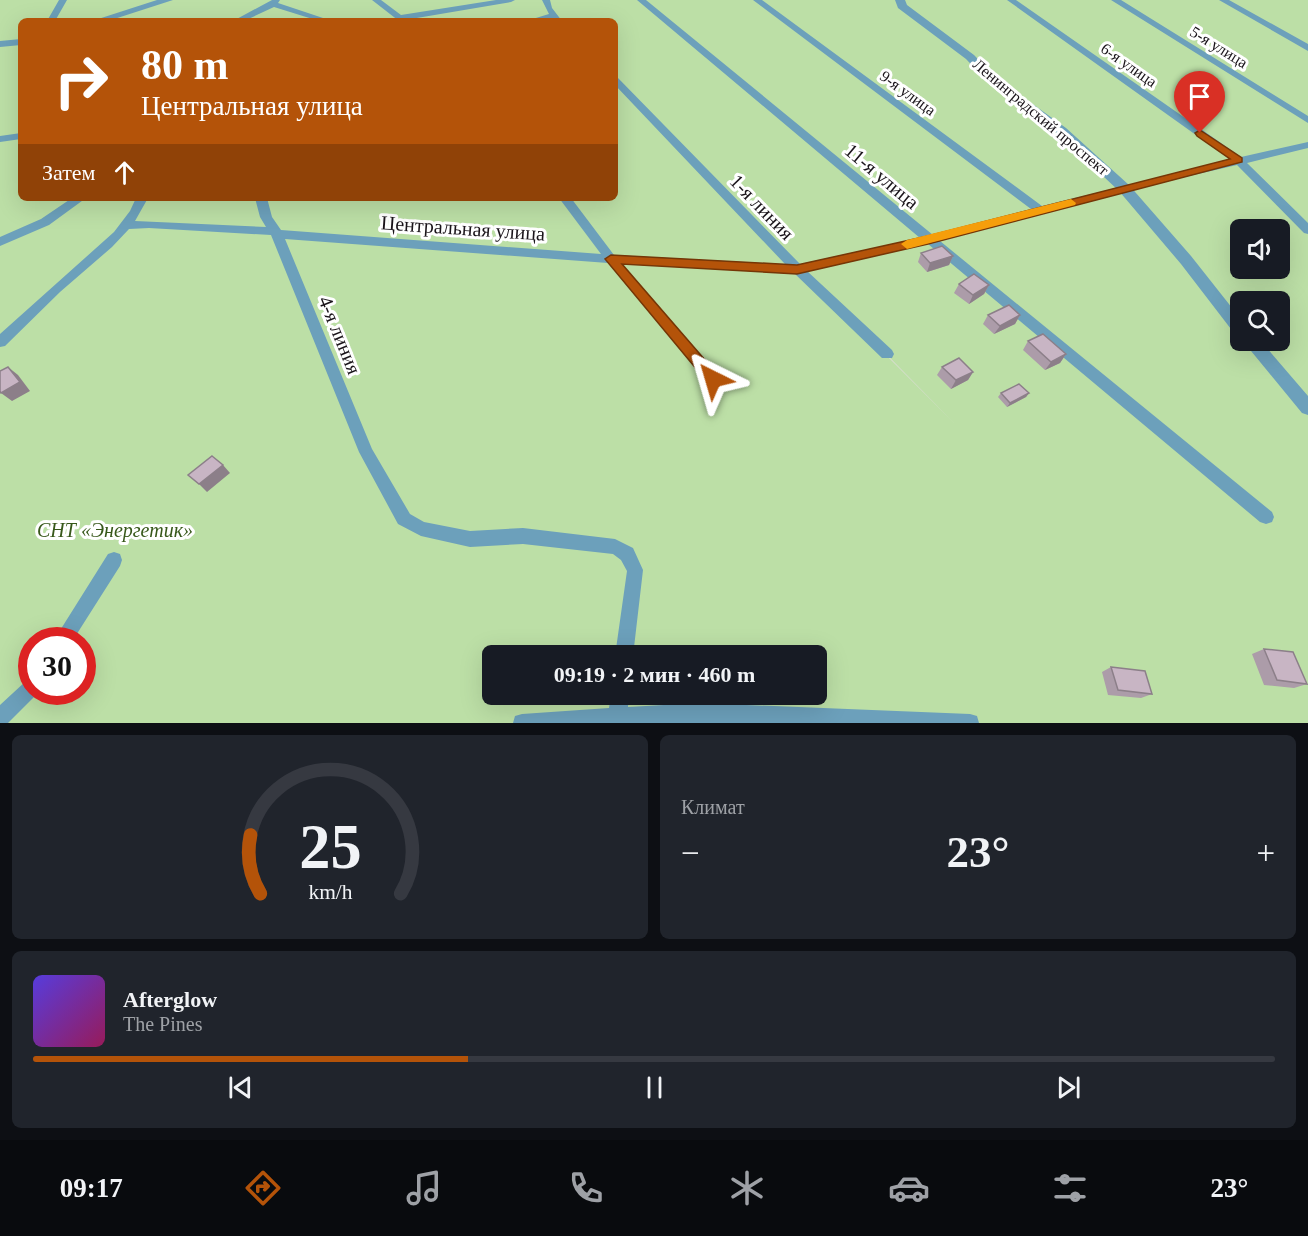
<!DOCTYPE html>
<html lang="ru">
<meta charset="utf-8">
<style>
:root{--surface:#171b24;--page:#20242c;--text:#f1f3f6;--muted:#9ea1a6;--line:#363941;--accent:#b45309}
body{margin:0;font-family:Georgia,serif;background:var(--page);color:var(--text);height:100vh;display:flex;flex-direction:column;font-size:22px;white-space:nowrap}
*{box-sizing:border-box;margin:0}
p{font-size:20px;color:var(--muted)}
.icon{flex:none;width:33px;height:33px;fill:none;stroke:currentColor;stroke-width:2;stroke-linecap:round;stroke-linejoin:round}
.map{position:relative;height:723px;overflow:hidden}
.panel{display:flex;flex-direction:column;gap:12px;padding:12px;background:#0d0f14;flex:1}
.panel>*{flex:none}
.guide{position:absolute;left:18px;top:18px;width:600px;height:183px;border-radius:9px;box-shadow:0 6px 24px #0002;background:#b45309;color:#fff;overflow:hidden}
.buttons{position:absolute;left:1230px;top:219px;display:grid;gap:12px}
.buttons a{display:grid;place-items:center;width:60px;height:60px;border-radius:9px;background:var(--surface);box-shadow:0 6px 24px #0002;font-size:30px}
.speed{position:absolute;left:18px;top:627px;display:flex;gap:12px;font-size:30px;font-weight:700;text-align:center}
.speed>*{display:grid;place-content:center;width:78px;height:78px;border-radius:50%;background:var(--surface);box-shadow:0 6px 24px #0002;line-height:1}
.speed .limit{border:9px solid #d22;background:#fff;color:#111}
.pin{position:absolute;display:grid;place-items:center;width:51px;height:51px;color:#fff;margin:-62px -26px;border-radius:50% 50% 50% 0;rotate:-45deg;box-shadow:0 0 6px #0007}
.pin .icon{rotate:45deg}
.me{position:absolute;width:66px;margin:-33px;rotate:320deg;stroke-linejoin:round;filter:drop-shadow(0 0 4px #0008)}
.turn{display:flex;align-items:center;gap:21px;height:126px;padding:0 24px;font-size:27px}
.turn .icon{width:78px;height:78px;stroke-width:2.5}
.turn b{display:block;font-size:42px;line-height:51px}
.then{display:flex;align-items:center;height:57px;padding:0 24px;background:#0003;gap:12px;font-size:22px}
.big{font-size:45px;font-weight:600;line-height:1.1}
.panel .widget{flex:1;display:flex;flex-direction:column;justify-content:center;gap:9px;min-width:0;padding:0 21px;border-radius:9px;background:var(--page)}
.panel .dial{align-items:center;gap:0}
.dial svg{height:156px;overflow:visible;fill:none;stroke:var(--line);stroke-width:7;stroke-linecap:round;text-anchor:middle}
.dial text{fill:var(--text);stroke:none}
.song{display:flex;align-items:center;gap:18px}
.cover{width:72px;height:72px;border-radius:9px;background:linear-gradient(135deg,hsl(250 70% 55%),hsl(330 70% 35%))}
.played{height:6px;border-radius:3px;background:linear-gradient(90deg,var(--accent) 35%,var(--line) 35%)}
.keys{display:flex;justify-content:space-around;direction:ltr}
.heat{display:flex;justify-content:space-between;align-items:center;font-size:33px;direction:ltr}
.panel .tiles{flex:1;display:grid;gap:12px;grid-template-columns:1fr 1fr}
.widget:last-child{grid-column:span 2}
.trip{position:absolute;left:482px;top:645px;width:345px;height:60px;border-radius:9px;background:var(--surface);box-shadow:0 6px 24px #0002;font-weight:600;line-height:60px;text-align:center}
.dock{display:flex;height:96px;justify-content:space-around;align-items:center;background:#090b0e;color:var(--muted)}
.dock .icon{width:42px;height:42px}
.dock .active{color:var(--accent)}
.dock b{font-size:27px;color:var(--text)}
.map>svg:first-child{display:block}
.green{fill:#bcdfa6;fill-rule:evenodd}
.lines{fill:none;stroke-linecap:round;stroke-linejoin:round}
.minor{fill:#6ca0bb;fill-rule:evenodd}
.tertiary{fill:#6ca0bb;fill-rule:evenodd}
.wall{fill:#ac9ca9}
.shaded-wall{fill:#8c7f89}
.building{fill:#c8b5c4;stroke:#8c7f89;stroke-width:1.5}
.route{fill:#b45309;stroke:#753606;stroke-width:1.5}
.slow{fill:#f59e0b}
.labels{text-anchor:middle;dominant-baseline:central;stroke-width:6;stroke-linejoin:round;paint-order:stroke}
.far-street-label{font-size:16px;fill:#1a141a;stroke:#fff}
.street-label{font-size:20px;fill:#1a141a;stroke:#fff}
.park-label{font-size:20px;font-style:italic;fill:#37581a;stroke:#fff}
</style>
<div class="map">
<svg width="1308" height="723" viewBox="0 0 1308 723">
<rect width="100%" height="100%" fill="#edddef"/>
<path class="green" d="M0,0H546L550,18L553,21H21V198H615V83L955,424L615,79V21H558L547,0H1308V723H0ZM1240,230H1280V268H1240ZM1240,302H1280V340H1240ZM32,640H82V692H32ZM492,656H816V694H492Z"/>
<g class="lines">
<path class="minor" d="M59,0H67L55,21H47Z
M272,0H280L278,3L332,21H319L274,7L244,21H233Z
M372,0H381L401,15L496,0H515L511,2L399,21Z
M542,0H550L552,8L562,21H554L552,19L526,21L549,14Z
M637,0H646L933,235L1031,209L753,0H762L1042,206L1231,160L1007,0H1016L1241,157L1308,142V148L1247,163L1308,223V234L1304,233L1237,165L1124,191L940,241L1272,512L1274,517L1272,522L1266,524L1260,522L928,244L807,271L892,350L894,354L892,358H882L794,273L622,264L718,375L720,379L718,383H708L608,263L285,239L372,449L410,514L424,522L470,531L523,528L615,539L633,548L643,570L633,656H615L627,571L621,560L613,554L523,544L470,547L421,536L398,524L359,452L271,235L149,228L129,229L112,247L60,292L5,346L0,347V334L114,232L130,211L136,198H148L135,221L266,227L260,217L255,198H267L272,217L281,230L601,254L559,198H571L614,255L785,264L615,85V77L618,78L800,264L920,238Z
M1111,0H1121L1308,116V123Z
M1219,0H1229L1308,44V51Z
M21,133V139L0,142V136Z
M72,198H86L49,225L0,246V237L41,219Z
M114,552L120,554L122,560L120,566L73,640H54L108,554Z
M32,678V692H39L8,723H0V705L26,681Z
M611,694H629L628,707L699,703L970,714L977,716L979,723H513L515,716L522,714L609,708Z"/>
<path class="tertiary" d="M157,0H173L108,21H92Z
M895,0H905L907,5L974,55L995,77L1066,128L1129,185L1191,256L1240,318V335L1234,333L1181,264L1119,191L1058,134L987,81L966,59L898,8Z
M21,39V45L0,47V41Z
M1242,340H1260L1308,396V415L1302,413Z"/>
</g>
<path class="wall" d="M921,253L953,256L949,265L927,272L918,262Z
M959,284L989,285L984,294L969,304L954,293Z
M988,315H1020L1015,324L994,334L983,324Z
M1028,341L1066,354L1060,363L1045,370L1023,350Z
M942,367L973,372L968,380L951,389L937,375Z
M1001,393H1029L1026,397L1007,407L998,397Z
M1264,649L1307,684L1294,688L1264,685L1252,654Z
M1111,667L1152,694L1141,698L1108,695L1102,672Z"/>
<path class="shaded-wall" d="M953,256L949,265L927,272L930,263Z
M989,285L984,294L969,304L973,295Z
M1020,315L1015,324L994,334L1000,326Z
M1066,354L1060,363L1045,370L1051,362Z
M8,367L18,375L30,391L12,401L1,393Z
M973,372L968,380L951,389L956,380Z
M1029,393L1026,397L1007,407L1010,403Z
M223,465L230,473L207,492L199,484Z"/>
<path class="building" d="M942,246L953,256L930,263L921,253Z
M974,274L989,285L973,295L959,284Z
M1009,305L1020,315L1000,326L988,315Z
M1043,334L1066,354L1051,362L1028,341Z
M959,358L973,372L956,380L942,367Z
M8,367L20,382L1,393L0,391V371Z
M1019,384L1029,393L1010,403L1001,393Z
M212,456L223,465L199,484L188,475Z
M1264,649L1293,652L1307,684L1277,680Z
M1111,667L1145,671L1152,694L1118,690Z"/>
<path class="route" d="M1200,130L1242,158V162L928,244L797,274L622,264L718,375L720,379L718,383H708L605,259L611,255L797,265L928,236L1230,159L1197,136L1195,133Z"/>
<path class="slow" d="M1071,199L1076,203L1075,205L907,249L901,244L907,240Z"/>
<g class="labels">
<g class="far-street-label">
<text transform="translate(1219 47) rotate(32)">5-я улица</text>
<text transform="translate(1129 65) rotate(35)">6-я улица</text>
<text transform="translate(908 93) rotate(36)">9-я улица</text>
<text transform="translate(1041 117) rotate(40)">Ленинградский проспект</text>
</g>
<g class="street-label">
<text transform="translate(882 176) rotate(40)">11-я улица</text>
<text transform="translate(762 207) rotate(46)">1-я линия</text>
<text transform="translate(463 228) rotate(4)">Центральная улица</text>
<text transform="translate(340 335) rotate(68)">4-я линия</text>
</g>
<g class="park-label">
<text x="115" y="530">СНТ «Энергетик»</text>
</g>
</g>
</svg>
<div class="buttons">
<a><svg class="icon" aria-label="sound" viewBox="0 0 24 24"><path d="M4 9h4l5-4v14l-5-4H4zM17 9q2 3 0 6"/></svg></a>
<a><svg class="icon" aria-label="search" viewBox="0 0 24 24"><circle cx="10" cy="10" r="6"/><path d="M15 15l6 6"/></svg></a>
</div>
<div class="speed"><div class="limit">30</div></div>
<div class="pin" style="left:1200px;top:133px;background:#d93025"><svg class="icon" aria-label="arrive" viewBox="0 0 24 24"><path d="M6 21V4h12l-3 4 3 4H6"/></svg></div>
<svg class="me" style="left:713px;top:379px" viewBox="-20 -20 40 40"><path d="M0-17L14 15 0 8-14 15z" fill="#b45309" stroke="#fff" stroke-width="4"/></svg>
<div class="trip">09:19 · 2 мин · 460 m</div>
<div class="guide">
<div class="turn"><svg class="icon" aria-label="right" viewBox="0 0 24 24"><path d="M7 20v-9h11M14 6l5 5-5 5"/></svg><div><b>80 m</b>Центральная улица</div></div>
<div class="then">Затем<svg class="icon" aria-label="ahead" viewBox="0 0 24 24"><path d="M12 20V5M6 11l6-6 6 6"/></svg></div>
</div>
</div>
<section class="panel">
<div class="tiles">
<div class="widget dial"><svg viewBox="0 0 100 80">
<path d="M14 69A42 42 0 1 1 86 69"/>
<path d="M14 69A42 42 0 0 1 9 39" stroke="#b45309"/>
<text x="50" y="56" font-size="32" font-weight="700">25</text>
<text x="50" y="72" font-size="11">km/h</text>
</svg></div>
<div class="widget"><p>Климат</p>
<div class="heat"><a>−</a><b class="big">23°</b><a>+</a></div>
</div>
<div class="widget">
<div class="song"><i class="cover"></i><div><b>Afterglow</b><p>The Pines</p></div></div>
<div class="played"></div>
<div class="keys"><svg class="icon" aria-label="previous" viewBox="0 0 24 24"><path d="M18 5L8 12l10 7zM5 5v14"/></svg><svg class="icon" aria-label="pause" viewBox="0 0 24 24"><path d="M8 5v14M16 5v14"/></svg><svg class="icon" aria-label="next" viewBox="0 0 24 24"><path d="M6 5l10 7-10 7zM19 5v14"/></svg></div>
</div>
</div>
</section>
<nav class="dock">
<b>09:17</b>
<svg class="icon active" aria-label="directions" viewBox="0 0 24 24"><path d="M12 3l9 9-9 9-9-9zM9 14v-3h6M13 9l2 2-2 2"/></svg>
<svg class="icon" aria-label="music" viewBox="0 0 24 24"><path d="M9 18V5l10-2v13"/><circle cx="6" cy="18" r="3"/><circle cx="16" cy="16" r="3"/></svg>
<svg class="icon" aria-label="phone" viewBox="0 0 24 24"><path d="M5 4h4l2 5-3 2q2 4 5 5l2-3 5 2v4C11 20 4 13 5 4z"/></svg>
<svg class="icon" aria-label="climate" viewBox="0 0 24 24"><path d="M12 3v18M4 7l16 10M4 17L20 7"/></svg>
<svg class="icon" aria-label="car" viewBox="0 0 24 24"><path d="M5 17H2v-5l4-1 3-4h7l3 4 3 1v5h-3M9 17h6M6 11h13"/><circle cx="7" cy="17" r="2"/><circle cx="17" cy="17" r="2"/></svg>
<svg class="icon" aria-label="filters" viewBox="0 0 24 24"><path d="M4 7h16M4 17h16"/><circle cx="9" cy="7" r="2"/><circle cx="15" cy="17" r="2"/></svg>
<b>23°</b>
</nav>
